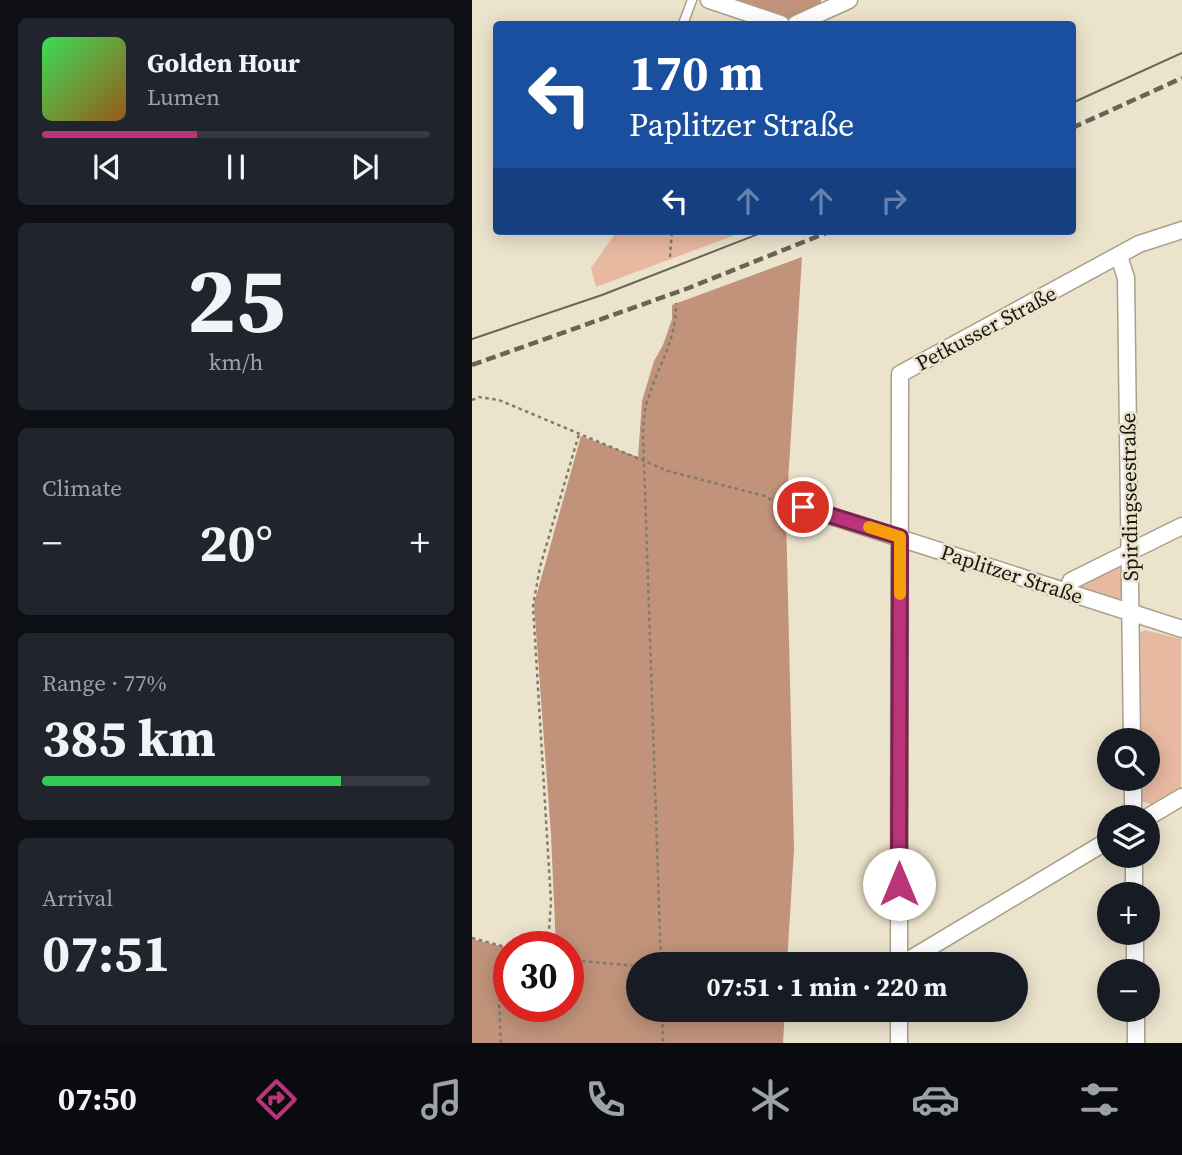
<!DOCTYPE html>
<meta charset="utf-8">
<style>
:root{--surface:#171b24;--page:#20242c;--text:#f1f3f6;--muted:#9ea1a6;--line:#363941;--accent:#b93478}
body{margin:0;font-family:"Source Serif 4",serif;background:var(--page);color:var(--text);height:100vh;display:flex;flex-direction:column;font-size:26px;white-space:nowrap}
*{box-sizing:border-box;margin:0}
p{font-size:23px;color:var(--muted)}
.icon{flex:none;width:38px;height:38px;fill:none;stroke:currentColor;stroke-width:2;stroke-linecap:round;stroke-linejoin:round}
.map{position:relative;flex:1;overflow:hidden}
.drawer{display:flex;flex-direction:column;gap:18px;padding:18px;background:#0d0f14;width:472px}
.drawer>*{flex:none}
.guide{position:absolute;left:21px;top:21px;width:583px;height:214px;border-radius:7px;box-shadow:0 4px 18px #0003;background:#1a4fa0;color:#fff;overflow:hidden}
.controls{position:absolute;left:625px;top:728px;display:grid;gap:14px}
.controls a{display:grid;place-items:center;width:63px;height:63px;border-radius:50%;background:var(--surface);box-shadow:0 4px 18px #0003;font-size:35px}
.speed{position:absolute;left:21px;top:931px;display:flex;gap:14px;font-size:35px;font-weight:700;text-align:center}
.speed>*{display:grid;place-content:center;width:91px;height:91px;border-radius:50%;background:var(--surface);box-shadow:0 4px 18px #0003;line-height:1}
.speed .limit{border:10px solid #d22;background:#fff;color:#111}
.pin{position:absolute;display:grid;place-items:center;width:60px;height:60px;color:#fff;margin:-30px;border:4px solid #fff;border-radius:50%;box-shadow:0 2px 7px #0007}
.me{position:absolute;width:77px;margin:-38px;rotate:0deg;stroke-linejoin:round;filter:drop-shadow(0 0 5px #0008)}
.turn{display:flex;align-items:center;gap:24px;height:147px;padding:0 21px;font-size:32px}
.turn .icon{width:91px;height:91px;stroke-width:2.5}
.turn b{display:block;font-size:49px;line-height:60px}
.lanes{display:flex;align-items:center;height:66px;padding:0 21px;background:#0003;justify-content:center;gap:35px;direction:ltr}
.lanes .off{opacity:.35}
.big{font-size:52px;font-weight:700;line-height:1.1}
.drawer .card{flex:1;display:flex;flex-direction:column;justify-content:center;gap:10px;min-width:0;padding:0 24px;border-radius:10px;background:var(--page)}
.drawer .dial{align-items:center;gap:0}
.dial b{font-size:91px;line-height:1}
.song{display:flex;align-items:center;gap:21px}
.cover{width:84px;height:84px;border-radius:10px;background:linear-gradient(135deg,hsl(130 70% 55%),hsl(30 70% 35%))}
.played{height:7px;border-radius:4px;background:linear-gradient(90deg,var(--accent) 40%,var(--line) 40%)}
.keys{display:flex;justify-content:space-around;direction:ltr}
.heat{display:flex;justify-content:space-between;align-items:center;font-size:38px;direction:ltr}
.charge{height:10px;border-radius:5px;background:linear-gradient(90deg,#34c759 77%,var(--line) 0)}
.trip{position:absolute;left:154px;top:952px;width:402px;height:70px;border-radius:35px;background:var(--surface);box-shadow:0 4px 18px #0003;font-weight:700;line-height:70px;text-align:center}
.tabs{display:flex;height:112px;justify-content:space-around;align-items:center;background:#090b0e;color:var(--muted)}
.tabs .icon{width:49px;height:49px}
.tabs .on{color:var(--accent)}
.tabs b{font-size:32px;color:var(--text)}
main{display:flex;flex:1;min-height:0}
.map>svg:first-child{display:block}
.green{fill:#e7b9a1}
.forest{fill:#c1937a}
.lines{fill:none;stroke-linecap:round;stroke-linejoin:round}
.service-casing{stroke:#a9a08c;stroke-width:11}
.minor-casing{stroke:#a9a08c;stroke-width:19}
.path{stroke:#817b6c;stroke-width:2.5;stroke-dasharray:3.5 3.5;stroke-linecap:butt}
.service{stroke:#fff;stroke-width:8}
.minor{stroke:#fff;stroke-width:16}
.tram{stroke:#6a6457;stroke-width:2}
.rail{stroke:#6a6457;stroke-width:4.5;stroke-dasharray:10 5;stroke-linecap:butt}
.route-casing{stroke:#78224e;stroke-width:18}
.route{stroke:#b93478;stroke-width:12}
.slow{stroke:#f59e0b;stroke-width:12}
.labels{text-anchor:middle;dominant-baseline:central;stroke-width:5;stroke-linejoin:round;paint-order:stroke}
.street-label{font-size:21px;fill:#19160e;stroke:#ece3cd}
</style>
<main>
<section class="drawer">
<div class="card">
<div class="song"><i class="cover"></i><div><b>Golden Hour</b><p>Lumen</p></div></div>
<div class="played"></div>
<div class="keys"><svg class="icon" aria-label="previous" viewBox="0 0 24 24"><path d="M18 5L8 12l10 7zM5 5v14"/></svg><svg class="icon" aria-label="pause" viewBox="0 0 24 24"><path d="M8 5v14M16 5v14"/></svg><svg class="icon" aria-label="next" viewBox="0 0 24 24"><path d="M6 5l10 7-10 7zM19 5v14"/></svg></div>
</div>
<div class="card dial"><b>25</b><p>km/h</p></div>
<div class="card"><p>Climate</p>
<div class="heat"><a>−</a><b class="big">20°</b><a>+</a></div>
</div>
<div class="card"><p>Range · 77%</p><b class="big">385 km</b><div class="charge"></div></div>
<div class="card"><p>Arrival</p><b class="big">07:51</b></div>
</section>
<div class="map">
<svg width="710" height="1043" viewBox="0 0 710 1043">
<rect width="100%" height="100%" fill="#ece3cd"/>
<path class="green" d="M145,231H274L124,287L119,268Z
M647,565L650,568L651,593L647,600L609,588L607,583Z
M673,630L709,639V788L679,804L669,801L667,779H676V740H667L665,641L668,633Z"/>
<path class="forest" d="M256,0H349V24H303Z
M330,257L314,515L322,849L315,964H166V1010H313L311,1043H0V939L37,948V1006H96V947H84L79,835L62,604L109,436L166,457L170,401L182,361L191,345L200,319V305Z"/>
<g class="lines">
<defs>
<path id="service" d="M211,24L220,0"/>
<path id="minor" d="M237,0L309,24
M324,24L377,0
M647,256L654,278L660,740
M331,507L710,629
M595,592L599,581L710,526
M661,779V817
M676,817L710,797
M662,856V894
M663,933V971
M427,964L428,374L667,244L710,230
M430,964L637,840
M664,1010V1043
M427,1043V1010"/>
</defs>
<use href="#service" class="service-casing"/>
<use href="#minor" class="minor-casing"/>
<path class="path" d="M198,257L200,231
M0,400L7,397L27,400L196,471L293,496L317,512
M0,938L37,948
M67,947L77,930L79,902L61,606L68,567L107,434
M96,960L166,966
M189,964L171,432C172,421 172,409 176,399C187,363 204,342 204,303
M190,1010L191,1043
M29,1043L27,1002L37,953"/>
<use href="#service" class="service"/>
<use href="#minor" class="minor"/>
<path class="tram" d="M600,103L710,53
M0,339L130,295L294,231"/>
<path class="rail" d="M600,128L710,78
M0,365L214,289L359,231"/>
</g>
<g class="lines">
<defs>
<path id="route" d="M331,507L428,537L427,884"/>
</defs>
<use href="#route" class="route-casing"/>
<use href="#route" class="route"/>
<path class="slow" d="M397,527L428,537V594"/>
</g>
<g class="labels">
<g class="street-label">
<text transform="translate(514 328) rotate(-28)">Petkusser Straße</text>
<text transform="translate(657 497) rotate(-91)">Spirdingseestraße</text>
<text transform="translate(540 574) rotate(18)">Paplitzer Straße</text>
</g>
</g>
</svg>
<div class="controls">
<a><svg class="icon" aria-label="search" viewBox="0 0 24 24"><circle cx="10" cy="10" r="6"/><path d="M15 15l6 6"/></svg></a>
<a><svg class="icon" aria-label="layers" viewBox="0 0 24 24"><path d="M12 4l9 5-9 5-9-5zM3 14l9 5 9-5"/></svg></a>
<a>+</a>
<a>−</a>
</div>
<div class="speed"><div class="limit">30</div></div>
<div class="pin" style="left:331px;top:507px;background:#d93025"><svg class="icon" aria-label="arrive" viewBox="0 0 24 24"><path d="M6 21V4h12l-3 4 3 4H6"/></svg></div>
<svg class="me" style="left:427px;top:884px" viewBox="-20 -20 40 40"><circle r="19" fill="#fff"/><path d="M0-13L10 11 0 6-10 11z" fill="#b93478"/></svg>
<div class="trip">07:51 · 1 min · 220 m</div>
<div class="guide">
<div class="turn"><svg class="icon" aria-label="left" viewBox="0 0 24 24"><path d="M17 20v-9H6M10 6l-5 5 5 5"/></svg><div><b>170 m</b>Paplitzer Straße</div></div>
<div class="lanes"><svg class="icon" aria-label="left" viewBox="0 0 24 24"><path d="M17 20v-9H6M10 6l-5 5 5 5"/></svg><svg class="icon off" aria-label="ahead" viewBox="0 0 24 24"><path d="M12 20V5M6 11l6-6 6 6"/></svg><svg class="icon off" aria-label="ahead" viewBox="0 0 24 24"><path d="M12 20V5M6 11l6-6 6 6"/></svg><svg class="icon off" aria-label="right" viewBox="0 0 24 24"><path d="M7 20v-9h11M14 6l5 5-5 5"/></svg></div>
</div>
</div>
</main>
<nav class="tabs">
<b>07:50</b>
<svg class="icon on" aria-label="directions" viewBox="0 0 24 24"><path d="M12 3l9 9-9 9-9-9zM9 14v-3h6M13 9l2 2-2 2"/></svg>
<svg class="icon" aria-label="music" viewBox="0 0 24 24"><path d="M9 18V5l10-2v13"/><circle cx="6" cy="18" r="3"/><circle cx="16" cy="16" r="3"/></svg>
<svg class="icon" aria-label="phone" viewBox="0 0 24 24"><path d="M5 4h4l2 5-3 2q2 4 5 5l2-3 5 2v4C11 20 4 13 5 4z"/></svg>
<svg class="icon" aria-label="climate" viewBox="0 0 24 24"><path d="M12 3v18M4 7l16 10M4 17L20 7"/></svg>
<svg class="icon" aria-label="car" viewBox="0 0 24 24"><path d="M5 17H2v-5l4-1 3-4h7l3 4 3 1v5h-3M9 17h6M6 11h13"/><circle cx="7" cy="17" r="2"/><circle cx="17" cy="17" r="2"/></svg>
<svg class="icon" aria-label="filters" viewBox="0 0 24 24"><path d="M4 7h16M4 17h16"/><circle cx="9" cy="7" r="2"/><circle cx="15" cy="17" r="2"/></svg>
</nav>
